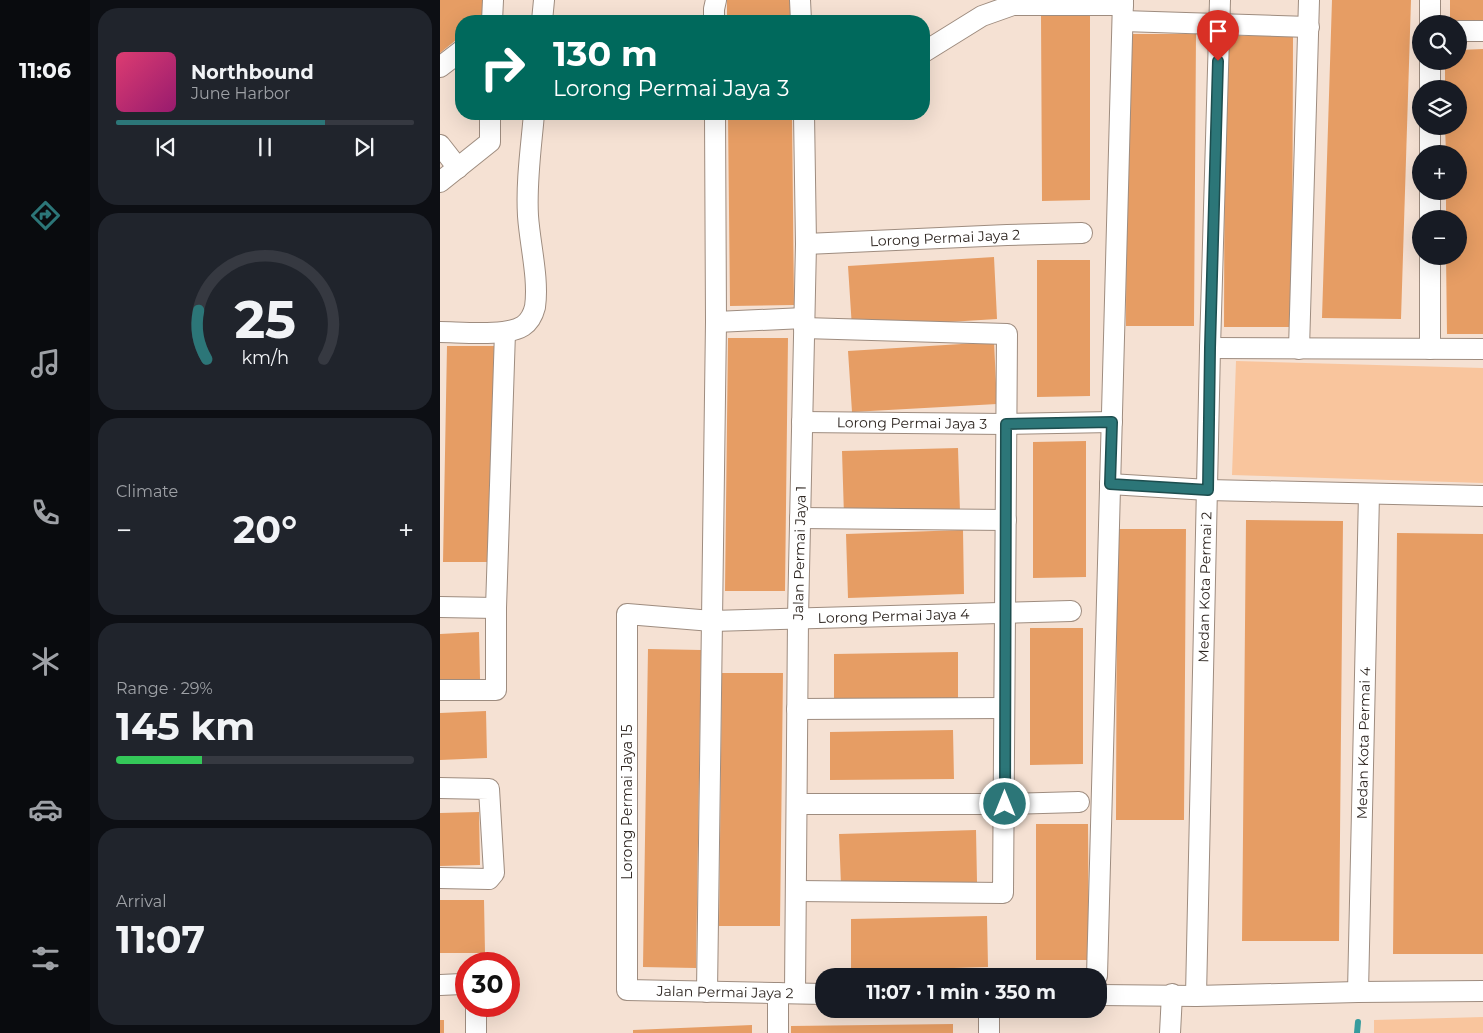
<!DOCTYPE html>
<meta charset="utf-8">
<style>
:root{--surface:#171b24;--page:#20242c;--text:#f1f3f6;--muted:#9ea1a6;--line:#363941;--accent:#2c7678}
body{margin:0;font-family:Montserrat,sans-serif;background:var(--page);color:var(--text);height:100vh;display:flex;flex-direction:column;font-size:19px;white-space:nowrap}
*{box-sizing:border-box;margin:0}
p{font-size:16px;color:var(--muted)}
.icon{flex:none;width:28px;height:28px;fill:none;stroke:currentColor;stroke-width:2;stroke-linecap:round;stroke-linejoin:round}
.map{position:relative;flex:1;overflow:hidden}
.drawer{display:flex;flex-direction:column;gap:8px;padding:8px;background:#0d0f14;width:350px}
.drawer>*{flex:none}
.top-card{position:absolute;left:15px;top:15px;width:475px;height:105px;border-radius:20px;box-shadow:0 5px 20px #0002;background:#00695c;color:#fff;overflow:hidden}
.buttons{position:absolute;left:972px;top:15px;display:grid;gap:10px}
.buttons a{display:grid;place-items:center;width:55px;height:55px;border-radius:50%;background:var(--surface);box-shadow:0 5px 20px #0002;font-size:25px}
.speed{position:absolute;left:15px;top:952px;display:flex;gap:10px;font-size:25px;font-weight:700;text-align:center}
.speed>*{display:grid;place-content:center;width:65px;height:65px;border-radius:50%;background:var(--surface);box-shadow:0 5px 20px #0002;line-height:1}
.speed .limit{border:8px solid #d22;background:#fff;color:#111}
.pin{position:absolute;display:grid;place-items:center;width:42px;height:42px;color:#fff;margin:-51px -21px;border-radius:50% 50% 50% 0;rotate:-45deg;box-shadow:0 0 5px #0007}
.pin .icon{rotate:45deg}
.me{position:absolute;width:55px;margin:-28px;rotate:0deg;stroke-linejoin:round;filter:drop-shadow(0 0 4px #0008)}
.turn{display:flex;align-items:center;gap:18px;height:105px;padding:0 15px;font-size:22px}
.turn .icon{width:65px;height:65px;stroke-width:2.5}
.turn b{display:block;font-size:35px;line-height:42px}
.big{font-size:38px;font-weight:700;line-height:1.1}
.drawer .card{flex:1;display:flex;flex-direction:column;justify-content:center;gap:8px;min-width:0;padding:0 18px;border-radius:20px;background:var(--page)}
.drawer .dial{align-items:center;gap:0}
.dial svg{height:130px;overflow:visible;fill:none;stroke:var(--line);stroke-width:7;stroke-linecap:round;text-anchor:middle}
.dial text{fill:var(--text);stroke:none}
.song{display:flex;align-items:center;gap:15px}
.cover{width:60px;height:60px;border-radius:8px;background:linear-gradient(135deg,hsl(340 70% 55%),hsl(320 70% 35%))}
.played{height:5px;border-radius:2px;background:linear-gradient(90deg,var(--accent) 70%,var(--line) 70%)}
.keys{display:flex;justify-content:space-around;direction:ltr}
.heat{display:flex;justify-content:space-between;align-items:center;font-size:28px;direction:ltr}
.charge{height:8px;border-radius:4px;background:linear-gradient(90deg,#34c759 29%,var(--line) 0)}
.trip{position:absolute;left:375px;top:968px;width:292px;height:50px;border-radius:20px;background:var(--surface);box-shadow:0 5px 20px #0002;font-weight:700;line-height:50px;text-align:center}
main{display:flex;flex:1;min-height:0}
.tab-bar{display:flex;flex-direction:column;width:90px;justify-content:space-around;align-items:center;background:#090b0e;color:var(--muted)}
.tab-bar .icon{width:35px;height:35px}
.tab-bar .selected{color:var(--accent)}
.tab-bar b{font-size:22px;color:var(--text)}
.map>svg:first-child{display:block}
.green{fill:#f9c59d}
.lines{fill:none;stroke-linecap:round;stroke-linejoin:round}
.stream{stroke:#379c9e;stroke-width:6}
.building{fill:#e69d64}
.minor-casing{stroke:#9e8c7f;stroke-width:22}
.minor{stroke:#fff;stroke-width:20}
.route-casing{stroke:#1d4d4e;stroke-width:12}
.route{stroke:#2c7678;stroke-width:9}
.labels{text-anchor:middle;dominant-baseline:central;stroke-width:4;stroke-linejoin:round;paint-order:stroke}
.street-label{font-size:14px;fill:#2e2621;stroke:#fff}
</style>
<main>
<nav class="tab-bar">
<b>11:06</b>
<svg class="icon selected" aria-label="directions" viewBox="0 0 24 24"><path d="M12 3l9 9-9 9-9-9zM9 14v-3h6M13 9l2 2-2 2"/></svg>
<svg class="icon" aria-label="music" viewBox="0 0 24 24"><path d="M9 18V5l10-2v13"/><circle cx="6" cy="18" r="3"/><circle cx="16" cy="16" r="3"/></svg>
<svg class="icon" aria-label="phone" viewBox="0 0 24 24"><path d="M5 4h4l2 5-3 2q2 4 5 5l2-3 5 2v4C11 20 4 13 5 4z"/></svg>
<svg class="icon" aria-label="climate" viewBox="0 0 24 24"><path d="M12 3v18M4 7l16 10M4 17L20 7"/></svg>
<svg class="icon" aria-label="car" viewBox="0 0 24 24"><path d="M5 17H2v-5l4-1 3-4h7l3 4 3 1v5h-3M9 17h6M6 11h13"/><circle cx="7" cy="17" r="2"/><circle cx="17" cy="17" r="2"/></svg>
<svg class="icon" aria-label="filters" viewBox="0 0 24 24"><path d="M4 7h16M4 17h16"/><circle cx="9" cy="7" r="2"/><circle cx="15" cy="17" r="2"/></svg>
</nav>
<section class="drawer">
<div class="card">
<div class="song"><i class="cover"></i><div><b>Northbound</b><p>June Harbor</p></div></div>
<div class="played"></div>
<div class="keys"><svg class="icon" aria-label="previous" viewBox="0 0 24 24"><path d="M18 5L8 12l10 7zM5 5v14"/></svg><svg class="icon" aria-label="pause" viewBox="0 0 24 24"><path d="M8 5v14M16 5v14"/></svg><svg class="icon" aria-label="next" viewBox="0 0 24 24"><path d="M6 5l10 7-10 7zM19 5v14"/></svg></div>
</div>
<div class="card dial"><svg viewBox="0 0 100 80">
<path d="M14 69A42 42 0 1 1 86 69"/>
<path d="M14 69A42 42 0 0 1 9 39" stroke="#2c7678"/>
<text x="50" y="56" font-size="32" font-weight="700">25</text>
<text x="50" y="72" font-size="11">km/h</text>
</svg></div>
<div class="card"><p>Climate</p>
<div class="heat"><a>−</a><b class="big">20°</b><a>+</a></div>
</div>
<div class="card"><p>Range · 29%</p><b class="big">145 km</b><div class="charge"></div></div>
<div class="card"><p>Arrival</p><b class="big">11:07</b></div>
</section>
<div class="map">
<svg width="1043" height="1033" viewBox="0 0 1043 1033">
<rect width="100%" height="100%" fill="#f5e1d3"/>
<path class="green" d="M796,361L1043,368V483L792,475Z
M1043,1017V1033H934V1020Z"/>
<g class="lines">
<path class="stream" d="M917,1033L918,1022"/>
</g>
<path class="building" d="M0,0H48V9L41,20L21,21V36L0,53Z
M287,0H351V21H287Z
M892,0H971L961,319L882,318Z
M1010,0H1043V24H1010Z
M650,14V200L602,201L601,15Z
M687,34H756L754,326H686Z
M785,36H853L852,327H784Z
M1043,49V334H1007L1006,256H1019V219H1006V191H1019V154H1006L1005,126H1019V89H1005V61H1019V50Z
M288,114H352L354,305L290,306Z
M554,257L557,319L412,328L408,266Z
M597,260H650V396L597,397Z
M288,338H348L345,591H285Z
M554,342L557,404L412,412L408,351Z
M7,346H54L50,562H3Z
M646,441V577L593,578V442Z
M518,448L520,512L404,516L402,451Z
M806,520L903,521L899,941H802Z
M677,529H746L744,820H676Z
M523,530L524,594L408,598L406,534Z
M957,533L1043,534V954H953Z
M590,628H643V764L590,765Z
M39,632L40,679L0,681V634Z
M208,649L261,650L256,968L203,967Z
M518,652V701L394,702V654Z
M282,673H343L340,926H279Z
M46,711L47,758L0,760V713Z
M513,730L514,779L390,780V732Z
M39,812L40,865L0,866V813Z
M596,824H648L649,960H596Z
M536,830L537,882L401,885L399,834Z
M0,900H44L45,953H0Z
M547,916L548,967L411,971V919Z
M0,1020H4V1033H0Z
M513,1024V1033H351V1026Z
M312,1025V1033H193V1030Z"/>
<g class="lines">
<defs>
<g id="minor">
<path d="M360,0L361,21"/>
<path d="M52,21L53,0"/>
<path d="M102,21L104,0"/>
<path d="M274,21V9L276,0"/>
<path d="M683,21L869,27"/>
<path d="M990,24V0"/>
<path d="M1019,31H1043"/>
<path d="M484,52L542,16L573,5H683"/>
<path d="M0,67L21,51"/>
<path d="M990,89V61"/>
<path d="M0,145L18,168"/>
<path d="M990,154V126"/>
<path d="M0,182L50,142V114"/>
<path d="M990,219V191"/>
<path id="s1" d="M366,244L567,235L642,233"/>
<path d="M276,322L364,318"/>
<path d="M0,332C20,332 66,337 83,326C89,322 93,315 95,307C99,279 90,245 88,216C86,182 91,148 94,114"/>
<path d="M770,348L1043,349"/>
<path d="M859,349L869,0"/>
<path d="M990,349V256"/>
<path id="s2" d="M362,422L566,424L672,422"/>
<path d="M670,484L768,490L1043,496"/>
<path d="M360,518L566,520"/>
<path d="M0,607L56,608"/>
<path d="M0,690H56V608L65,332"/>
<path d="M357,709L564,708"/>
<path d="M0,788L49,789L54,873L49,879L0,878"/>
<path d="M357,804H565L639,802"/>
<path d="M357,891L563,893L567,334L364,328"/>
<path d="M657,976L683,0"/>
<path d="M0,985L22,984L26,986"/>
<path d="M267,992L276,322L275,114"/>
<path id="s3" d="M918,992L929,494"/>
<path id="s4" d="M355,993L358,618L366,244L364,114"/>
<path id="s5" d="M384,994L187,990V614L272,621L631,611"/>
<path d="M659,995L756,996L918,992L1043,991"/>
<path id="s6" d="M756,996L770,348L780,0"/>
<path d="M36,1006V1033"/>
<path d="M338,1033V993"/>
<path d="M549,1033V1009"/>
<path d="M730,1033L732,994"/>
</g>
</defs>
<use href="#minor" class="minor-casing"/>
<use href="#minor" class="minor"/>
</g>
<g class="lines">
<defs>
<path id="route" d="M565,804L566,424L672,422L670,484L768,490L770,348L778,61"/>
</defs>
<use href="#route" class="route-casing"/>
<use href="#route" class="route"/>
</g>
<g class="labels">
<g class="street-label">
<text stroke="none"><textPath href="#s1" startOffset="139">Lorong Permai Jaya 2</textPath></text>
<text stroke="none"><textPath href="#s2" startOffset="110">Lorong Permai Jaya 3</textPath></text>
<text stroke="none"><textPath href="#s4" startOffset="440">Jalan Permai Jaya 1</textPath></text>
<text stroke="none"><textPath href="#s6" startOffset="409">Medan Kota Permai 2</textPath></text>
<text stroke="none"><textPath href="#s5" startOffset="840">Lorong Permai Jaya 4</textPath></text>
<text stroke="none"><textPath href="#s3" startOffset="249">Medan Kota Permai 4</textPath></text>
<text transform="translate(187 802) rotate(-90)">Lorong Permai Jaya 15</text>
<text transform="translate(285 992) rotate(1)">Jalan Permai Jaya 2</text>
</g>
</g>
</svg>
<div class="buttons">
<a><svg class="icon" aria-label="search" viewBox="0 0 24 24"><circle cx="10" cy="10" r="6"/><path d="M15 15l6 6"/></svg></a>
<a><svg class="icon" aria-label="layers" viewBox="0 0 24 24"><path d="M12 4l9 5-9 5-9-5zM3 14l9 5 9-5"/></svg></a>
<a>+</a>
<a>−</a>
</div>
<div class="speed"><div class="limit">30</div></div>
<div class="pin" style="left:778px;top:61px;background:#d93025"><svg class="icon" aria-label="arrive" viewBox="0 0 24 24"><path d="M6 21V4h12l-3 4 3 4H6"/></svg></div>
<svg class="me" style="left:565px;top:804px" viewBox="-20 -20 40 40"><circle r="17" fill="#2c7678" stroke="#fff" stroke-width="3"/><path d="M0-11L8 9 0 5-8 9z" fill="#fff"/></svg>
<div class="trip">11:07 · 1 min · 350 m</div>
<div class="top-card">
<div class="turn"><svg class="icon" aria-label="right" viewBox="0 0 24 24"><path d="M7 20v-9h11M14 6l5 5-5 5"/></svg><div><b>130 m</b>Lorong Permai Jaya 3</div></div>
</div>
</div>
</main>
